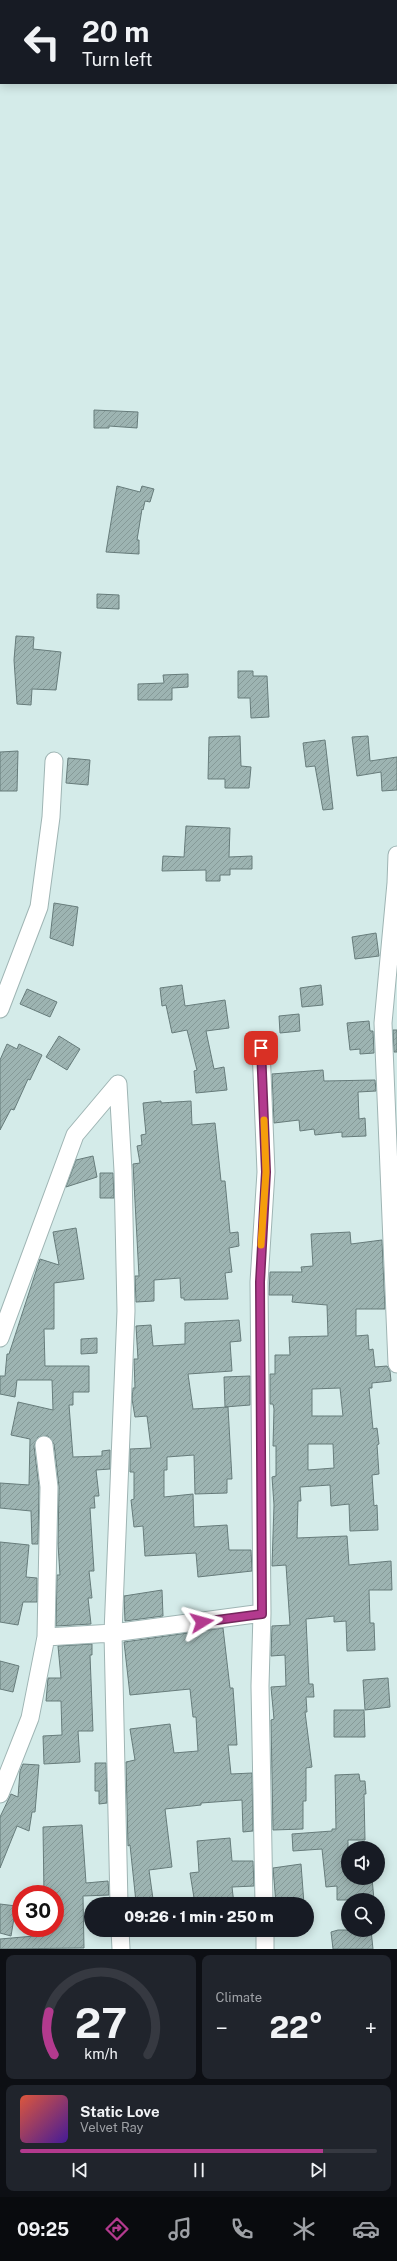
<!DOCTYPE html>
<meta charset="utf-8">
<style>
:root{--surface:#171b24;--page:#20242c;--text:#f1f3f6;--muted:#9ea1a6;--line:#363941;--accent:#b33a8e}
body{margin:0;font-family:"Public Sans",sans-serif;background:var(--page);color:var(--text);height:100vh;display:flex;flex-direction:column;font-size:15px;white-space:nowrap}
*{box-sizing:border-box;margin:0}
p{font-size:13px;color:var(--muted)}
.icon{flex:none;width:22px;height:22px;fill:none;stroke:currentColor;stroke-width:2;stroke-linecap:round;stroke-linejoin:round}
.map{position:relative;height:1949px;overflow:hidden}
.side{display:flex;flex-direction:column;gap:6px;padding:6px;background:#0d0f14;flex:1}
.side>*{flex:none}
.banner{position:absolute;left:0px;top:0px;width:397px;height:84px;box-shadow:0 2px 10px #0003;background:#171b24;color:var(--text);overflow:hidden}
.fabs{position:absolute;left:341px;top:1841px;display:grid;gap:8px}
.fabs a{display:grid;place-items:center;width:44px;height:44px;border-radius:50%;background:var(--surface);box-shadow:0 2px 10px #0003;font-size:20px}
.speed{position:absolute;left:12px;top:1885px;display:flex;gap:8px;font-size:20px;font-weight:700;text-align:center}
.speed>*{display:grid;place-content:center;width:52px;height:52px;border-radius:50%;background:var(--surface);box-shadow:0 2px 10px #0003;line-height:1}
.speed .limit{border:6px solid #d22;background:#fff;color:#111}
.pin{position:absolute;display:grid;place-items:center;width:34px;height:34px;color:#fff;margin:-17px;border-radius:8px;box-shadow:0 2px 6px #0006}
.me{position:absolute;width:44px;margin:-22px;rotate:82deg;stroke-linejoin:round;filter:drop-shadow(0 0 3px #0008)}
.turn{display:flex;align-items:center;gap:14px;height:84px;padding:0 16px;font-size:18px}
.turn .icon{width:52px;height:52px;stroke-width:2.5}
.turn b{display:block;font-size:28px;line-height:34px}
.big{font-size:30px;font-weight:800;line-height:1.1}
.side .widget{flex:1;display:flex;flex-direction:column;justify-content:center;gap:6px;min-width:0;padding:0 14px;border-radius:8px;background:var(--page)}
.side .dial{align-items:center;gap:0}
.dial svg{height:104px;overflow:visible;fill:none;stroke:var(--line);stroke-width:7;stroke-linecap:round;text-anchor:middle}
.dial text{fill:var(--text);stroke:none}
.song{display:flex;align-items:center;gap:12px}
.cover{width:48px;height:48px;border-radius:6px;background:linear-gradient(135deg,hsl(10 70% 55%),hsl(260 70% 35%))}
.played{height:4px;border-radius:2px;background:linear-gradient(90deg,var(--accent) 85%,var(--line) 85%)}
.keys{display:flex;justify-content:space-around;direction:ltr}
.heat{display:flex;justify-content:space-between;align-items:center;font-size:22px;direction:ltr}
.side .tiles{flex:1;display:grid;gap:6px;grid-template-columns:1fr 1fr}
.widget:last-child{grid-column:span 2}
.trip{position:absolute;left:84px;top:1897px;width:230px;height:40px;border-radius:20px;background:var(--surface);box-shadow:0 2px 10px #0003;font-weight:800;line-height:40px;text-align:center}
.tab-bar{display:flex;height:64px;justify-content:space-around;align-items:center;background:#090b0e;color:var(--muted)}
.tab-bar .icon{width:28px;height:28px}
.tab-bar .selected{color:var(--accent)}
.tab-bar b{font-size:18px;color:var(--text)}
.map>svg:first-child{display:block}
.building{fill:url(#building-hatch);stroke:#677c7b;fill-rule:evenodd}
.lines{fill:none;stroke-linecap:round;stroke-linejoin:round}
.street-casing{stroke:#9fb5b4;stroke-width:19}
.street{stroke:#fff;stroke-width:17}
.route-casing{stroke:#74265c;stroke-width:10}
.route{stroke:#b33a8e;stroke-width:7}
.slow{stroke:#f59e0b;stroke-width:7}
</style>
<div class="map">
<svg width="397" height="1949" viewBox="0 0 397 1949">
<defs>
<pattern id="building-hatch" width="6" height="6" patternUnits="userSpaceOnUse"><rect width="6" height="6" fill="#9db4b2"/><path d="M-1 1l2-2M0 6l6-6M5 7l2-2" fill="none" stroke="#869a98"/></pattern>
</defs>
<rect width="100%" height="100%" fill="#d4ebe9"/>
<path class="building" d="M94,410L138,412L137,428L109,426V428H94Z
M117,486L140,492L142,486L154,489L150,502L145,501L143,510L142,509L137,540H139V554L106,552Z
M97,594L119,595V609L97,608Z
M16,636L34,637L33,649L61,652L56,690L32,689L31,705L17,704L14,660Z
M238,671H253V676H267L269,717L251,718L250,698H238Z
M188,674V687L172,688V700H138V684L164,683L163,675Z
M240,736L241,766L251,767L249,788H225V779H208L209,737Z
M368,736L370,761L397,757V790L382,791L381,772L357,776L352,737Z
M325,740L333,809L323,810L315,766L306,767L303,743Z
M18,751L17,791H0V752Z
M68,758L90,760L88,785L66,783Z
M186,826L230,828L229,857L252,856V869H230V875H220V881H206V870L162,871L163,856L184,857Z
M54,903L78,907L73,946L50,938Z
M376,933L379,956L355,959L352,937Z
M182,985L185,1006L225,1000L229,1028L206,1031L214,1069L224,1067L227,1090L196,1093L194,1071L197,1070L187,1030L172,1033L166,1005L162,1006L160,988Z
M321,985L323,1005L302,1007L300,988Z
M27,989L57,1002L50,1017L20,1004Z
M299,1014L300,1031L280,1033L279,1016Z
M369,1021L370,1031H373L374,1053L360,1054V1049L350,1050L347,1023Z
M393,1030H397V1052H394Z
M59,1036L80,1049L67,1070L46,1057Z
M7,1044L17,1049L19,1044L42,1055L30,1080L28,1079L14,1110L11,1109L0,1130V1060Z
M323,1070L324,1081L375,1080L376,1091L358,1092L359,1119L365,1118L366,1136L342,1137V1132L315,1135L314,1129L300,1131L299,1120L274,1123L272,1074Z
M161,1101V1103L191,1101L192,1125L215,1123L221,1181H225L230,1233L238,1232L239,1246L229,1248L232,1272L225,1273L228,1299L184,1300V1298H181L180,1278L154,1280V1301L136,1302L135,1276H139L133,1164L140,1163L137,1146L142,1145L141,1135L146,1134L143,1103Z
M93,1156L97,1177L66,1187L76,1160Z
M100,1173H113L114,1198H100Z
M76,1228L84,1279L54,1283V1329H44L45,1366H89V1392H73V1405H69L73,1457L102,1456V1451L110,1450V1469L96,1470L99,1496H94L95,1508H90L94,1571H89L92,1598H88L91,1624L56,1626L57,1575H60L58,1544L59,1487L54,1444L48,1436L38,1437L34,1446L39,1487L38,1544H32L31,1511L0,1508V1483L29,1485L30,1439L11,1435L18,1402L53,1410L52,1380H17L15,1397L0,1394V1376H5L7,1354H9L40,1259L59,1265L53,1232Z
M350,1232L351,1244L382,1240L385,1309H356V1336L368,1335L369,1350L373,1349L375,1367L387,1366L390,1371L391,1381L372,1383V1388H369L373,1429L377,1428L379,1444L377,1445L379,1474L372,1475L374,1506L377,1505L378,1530L350,1531L349,1504L331,1506L330,1485L300,1487L301,1501H298L297,1538L347,1536L349,1565L391,1561L392,1590H369L370,1623H374L375,1650L347,1651L346,1621L334,1622V1616L306,1619L309,1684H313L314,1697H306L307,1712H305L312,1767L306,1768V1801H303V1829L273,1830L271,1720L274,1719L271,1687L286,1686L285,1655L271,1656L272,1626L290,1625L286,1565L272,1566L274,1505L272,1477L276,1476V1446H273L274,1409L273,1404H270V1374H275V1355H290L289,1337L328,1336L327,1305L292,1302L293,1295H269L270,1272H302L301,1267L313,1266L311,1234ZM340,1388L343,1416H312V1389ZM308,1444H333L334,1468L308,1470Z
M239,1320L241,1341L230,1342L232,1371L188,1374L193,1409L228,1407L232,1479H227V1493L195,1494L194,1455L167,1457V1470H164V1497L193,1494L194,1527L227,1525L229,1550H251L252,1571L198,1577L196,1553L145,1556L143,1526L134,1527L131,1500L134,1499V1472H130V1449L151,1448L147,1416L135,1417L132,1399L133,1388H135L134,1359H138L136,1326L151,1325L153,1346L185,1344V1323Z
M97,1338V1353L81,1354V1339Z
M250,1376V1405L225,1407L224,1377Z
M0,1542L29,1545L26,1577L37,1578V1602H23L18,1625L0,1622Z
M162,1590L163,1616L125,1621L124,1596Z
M223,1628L230,1688H233L237,1745H228L231,1774L252,1773L253,1831L243,1832L242,1800L201,1803V1805L165,1809L172,1867L149,1870L153,1899L136,1902L130,1845L128,1846L126,1762L135,1760L130,1729L170,1724L174,1753L198,1751L196,1717H193L190,1689L130,1695L124,1642Z
M92,1644V1655H90L93,1731H78L80,1762L44,1764L43,1736L62,1735L61,1701H46L48,1678H61L58,1646Z
M0,1661L19,1666L13,1692L0,1689Z
M388,1678L390,1707L365,1710L363,1680Z
M334,1710H364L365,1737H334Z
M95,1763H106L107,1803L99,1804V1791H95Z
M23,1764L39,1765L35,1812H32L29,1831L17,1826L0,1868V1817L11,1794L18,1797L20,1771Z
M359,1774L360,1781H365L366,1794H364L365,1840H348V1878H372L374,1900H337V1886L326,1887L322,1849L293,1851L292,1834L332,1831V1829H336L335,1775Z
M82,1825L86,1883L108,1881L109,1895L83,1896L84,1948L0,1949V1939L46,1935L45,1928H55V1894H44L43,1827Z
M230,1838L232,1861H253L254,1886L232,1887L234,1904H195L190,1873L199,1872L197,1841Z
M301,1864L304,1904H276L273,1868Z
M0,1904L16,1906L11,1936L0,1933Z
M338,1930H371L373,1949H333L331,1932Z"/>
<g class="lines">
<defs>
<path id="street" d="M397,855L396,883L383,1023L397,1364
M0,1009L39,907L51,817L54,761
M261,1048L266,1172L259,1282L262,1613L260,1686L264,1904
M118,1084L123,1171L126,1311L113,1633L119,1904
M0,1338L75,1135L118,1084
M46,1637L113,1633L262,1613
M0,1794L30,1718L46,1637L49,1487L44,1445
M120,1930L121,1949
M265,1930V1949"/>
</defs>
<use href="#street" class="street-casing"/>
<use href="#street" class="street"/>
</g>
<g class="lines">
<defs>
<path id="route" d="M202,1622L262,1614L260,1282L266,1172L261,1048"/>
</defs>
<use href="#route" class="route-casing"/>
<use href="#route" class="route"/>
<path class="slow" d="M261,1245L266,1172L264,1120"/>
</g>
</svg>
<div class="fabs">
<a><svg class="icon" aria-label="sound" viewBox="0 0 24 24"><path d="M4 9h4l5-4v14l-5-4H4zM17 9q2 3 0 6"/></svg></a>
<a><svg class="icon" aria-label="search" viewBox="0 0 24 24"><circle cx="10" cy="10" r="6"/><path d="M15 15l6 6"/></svg></a>
</div>
<div class="speed"><div class="limit">30</div></div>
<div class="pin" style="left:261px;top:1048px;background:#d93025"><svg class="icon" aria-label="arrive" viewBox="0 0 24 24"><path d="M6 21V4h12l-3 4 3 4H6"/></svg></div>
<svg class="me" style="left:202px;top:1622px" viewBox="-20 -20 40 40"><path d="M0-17L14 15 0 8-14 15z" fill="#b33a8e" stroke="#fff" stroke-width="4"/></svg>
<div class="trip">09:26 · 1 min · 250 m</div>
<div class="banner">
<div class="turn"><svg class="icon" aria-label="left" viewBox="0 0 24 24"><path d="M17 20v-9H6M10 6l-5 5 5 5"/></svg><div><b>20 m</b>Turn left</div></div>
</div>
</div>
<section class="side">
<div class="tiles">
<div class="widget dial"><svg viewBox="0 0 100 80">
<path d="M14 69A42 42 0 1 1 86 69"/>
<path d="M14 69A42 42 0 0 1 10 36" stroke="#b33a8e"/>
<text x="50" y="56" font-size="32" font-weight="700">27</text>
<text x="50" y="72" font-size="11">km/h</text>
</svg></div>
<div class="widget"><p>Climate</p>
<div class="heat"><a>−</a><b class="big">22°</b><a>+</a></div>
</div>
<div class="widget">
<div class="song"><i class="cover"></i><div><b>Static Love</b><p>Velvet Ray</p></div></div>
<div class="played"></div>
<div class="keys"><svg class="icon" aria-label="previous" viewBox="0 0 24 24"><path d="M18 5L8 12l10 7zM5 5v14"/></svg><svg class="icon" aria-label="pause" viewBox="0 0 24 24"><path d="M8 5v14M16 5v14"/></svg><svg class="icon" aria-label="next" viewBox="0 0 24 24"><path d="M6 5l10 7-10 7zM19 5v14"/></svg></div>
</div>
</div>
</section>
<nav class="tab-bar">
<b>09:25</b>
<svg class="icon selected" aria-label="directions" viewBox="0 0 24 24"><path d="M12 3l9 9-9 9-9-9zM9 14v-3h6M13 9l2 2-2 2"/></svg>
<svg class="icon" aria-label="music" viewBox="0 0 24 24"><path d="M9 18V5l10-2v13"/><circle cx="6" cy="18" r="3"/><circle cx="16" cy="16" r="3"/></svg>
<svg class="icon" aria-label="phone" viewBox="0 0 24 24"><path d="M5 4h4l2 5-3 2q2 4 5 5l2-3 5 2v4C11 20 4 13 5 4z"/></svg>
<svg class="icon" aria-label="climate" viewBox="0 0 24 24"><path d="M12 3v18M4 7l16 10M4 17L20 7"/></svg>
<svg class="icon" aria-label="car" viewBox="0 0 24 24"><path d="M5 17H2v-5l4-1 3-4h7l3 4 3 1v5h-3M9 17h6M6 11h13"/><circle cx="7" cy="17" r="2"/><circle cx="17" cy="17" r="2"/></svg>
</nav>
